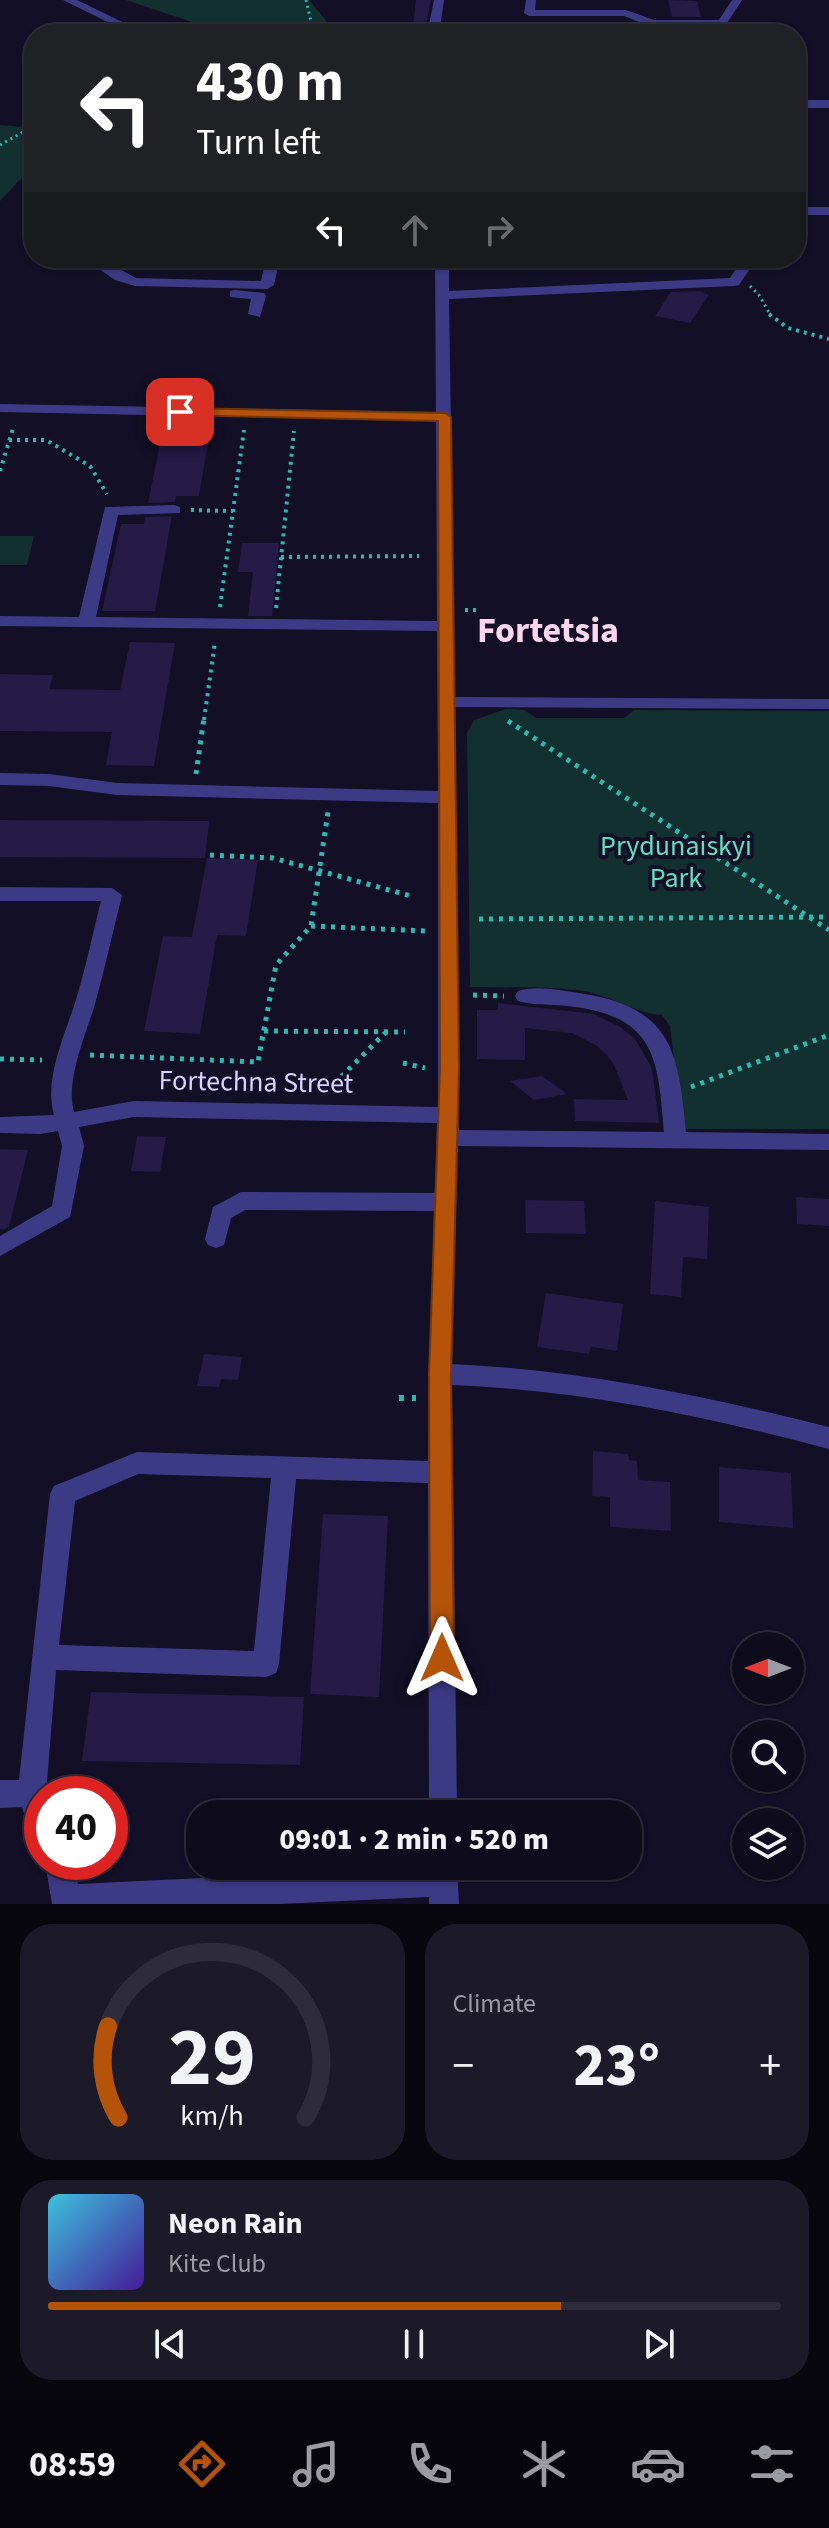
<!DOCTYPE html>
<meta charset="utf-8">
<style>
:root{--surface:#0e0b1c;--page:#1c1929;--text:#f1f3f6;--muted:#9b9ba3;--line:#2e2b3b;--accent:#b45309}
body{margin:0;font-family:"Source Sans 3",sans-serif;background:var(--page);color:var(--text);height:100vh;display:flex;flex-direction:column;font-size:30px;white-space:nowrap}
*{box-sizing:border-box;margin:0}
p{font-size:26px;color:var(--muted)}
.icon{flex:none;width:44px;height:44px;fill:none;stroke:currentColor;stroke-width:2;stroke-linecap:round;stroke-linejoin:round}
.map{position:relative;height:1904px;overflow:hidden}
.sheet{display:flex;flex-direction:column;gap:20px;padding:20px;background:#08060f;flex:1}
.sheet>*{flex:none}
.top-card{position:absolute;left:24px;top:24px;width:782px;height:244px;border-radius:32px;box-shadow:0 2px 6px #0004,0 0 0 2px var(--line);background:#202124;color:#fff;overflow:hidden}
.needle{width:52px;rotate:270deg}
.tools{position:absolute;left:732px;top:1632px;display:grid;gap:16px}
.tools a{display:grid;place-items:center;width:72px;height:72px;border-radius:50%;background:var(--surface);box-shadow:0 2px 6px #0004,0 0 0 2px var(--line);font-size:40px}
.speed{position:absolute;left:24px;top:1776px;display:flex;gap:16px;font-size:40px;font-weight:700;text-align:center}
.speed>*{display:grid;place-content:center;width:104px;height:104px;border-radius:50%;background:var(--surface);box-shadow:0 2px 6px #0004,0 0 0 2px var(--line);line-height:1}
.speed .limit{border:12px solid #d22;background:#fff;color:#111}
.pin{position:absolute;display:grid;place-items:center;width:68px;height:68px;color:#fff;margin:-34px;border-radius:16px;box-shadow:0 4px 12px #0006}
.me{position:absolute;width:88px;margin:-44px;rotate:0deg;stroke-linejoin:round;filter:drop-shadow(0 0 6px #0008)}
.turn{display:flex;align-items:center;gap:28px;height:168px;padding:0 40px;font-size:36px}
.turn .icon{width:104px;height:104px;stroke-width:2.5}
.turn b{display:block;font-size:56px;line-height:68px}
.lanes{display:flex;align-items:center;height:76px;padding:0 40px;background:#0003;justify-content:center;gap:40px;direction:ltr}
.lanes .off{opacity:.35}
.big{font-size:60px;font-weight:800;line-height:1.1}
.sheet .widget{flex:1;display:flex;flex-direction:column;justify-content:center;gap:12px;min-width:0;padding:0 28px;border-radius:32px;background:var(--page)}
.sheet .dial{align-items:center;gap:0}
.dial svg{height:208px;overflow:visible;fill:none;stroke:var(--line);stroke-width:7;stroke-linecap:round;text-anchor:middle}
.dial text{fill:var(--text);stroke:none}
.song{display:flex;align-items:center;gap:24px}
.cover{width:96px;height:96px;border-radius:12px;background:linear-gradient(135deg,hsl(190 70% 55%),hsl(260 70% 35%))}
.played{height:8px;border-radius:4px;background:linear-gradient(90deg,var(--accent) 70%,var(--line) 70%)}
.keys{display:flex;justify-content:space-around;direction:ltr}
.heat{display:flex;justify-content:space-between;align-items:center;font-size:44px;direction:ltr}
.sheet .tiles{flex:1;display:grid;gap:20px;grid-template-columns:1fr 1fr}
.widget:last-child{grid-column:span 2}
.trip{position:absolute;left:186px;top:1800px;width:456px;height:80px;border-radius:32px;background:var(--surface);box-shadow:0 2px 6px #0004,0 0 0 2px var(--line);font-weight:800;line-height:80px;text-align:center}
.tab-bar{display:flex;height:128px;justify-content:space-around;align-items:center;background:#06040b;color:var(--muted)}
.tab-bar .icon{width:56px;height:56px}
.tab-bar .current{color:var(--accent)}
.tab-bar b{font-size:36px;color:var(--text)}
.map>svg:first-child{display:block}
.green{fill:#12302f}
.building{fill:#241b47}
.lines{fill:none;stroke-linecap:round;stroke-linejoin:round}
.path-far3{stroke:#2fb8b0;stroke-width:3;stroke-dasharray:2 4;stroke-linecap:butt}
.path-far2{stroke:#2fb8b0;stroke-width:4;stroke-dasharray:3 5;stroke-linecap:butt}
.path-far1{stroke:#2fb8b0;stroke-width:5;stroke-dasharray:4 6;stroke-linecap:butt}
.path{stroke:#2fb8b0;stroke-width:6;stroke-dasharray:5 8;stroke-linecap:butt}
.minor{fill:#3d3a85;fill-rule:evenodd}
.route{fill:#b45309;stroke:#753606;stroke-width:2}
.labels{text-anchor:middle;dominant-baseline:central;stroke-width:8;stroke-linejoin:round;paint-order:stroke}
.park-label{font-size:28px;fill:#5fe0c0;stroke:#130f26}
.street-label{font-size:28px;fill:#d9d4ff;stroke:#130f26}
.district-label{font-size:36px;font-weight:bold;fill:#ffd6f0;stroke:#130f26}
</style>
<div class="map">
<svg width="829" height="1904" viewBox="0 0 829 1904">
<rect width="100%" height="100%" fill="#130f26"/>
<path class="green" d="M126,0H309L337,34H228Z
M0,125L34,128V165L0,201Z
M0,536H34L27,565H0Z
M506,709L524,710L536,718H624L634,710L829,711V1129H682L670,1026L662,1015C634,1013 612,996 584,991C547,986 508,988 470,987L467,733L474,720Z"/>
<path class="building" d="M416,0H431L424,34H412Z
M668,0L697,1L701,17H672Z
M699,291L709,295L690,323L655,316L671,292Z
M165,419L212,420L199,496H176L175,502L148,503Z
M172,516L155,611H102L121,524H144L145,517Z
M242,543H279L272,616H248L253,572H238Z
M130,642L175,643L154,766L106,765L112,732L0,731V674L53,675L49,689L120,690Z
M0,820L209,821L205,858L0,857Z
M207,858L258,860L246,936L217,935L200,1034L144,1031L163,936L192,937Z
M498,1003L594,1014L620,1027L635,1039L652,1068L659,1123L575,1121L574,1099L628,1100L614,1065L607,1055L597,1046L572,1033L525,1028V1060L477,1059V1010H498Z
M542,1076L567,1094L534,1100L510,1081Z
M137,1136L166,1137L160,1172L131,1171Z
M0,1149L28,1150L9,1227L5,1229H0Z
M796,1197L829,1199V1226L797,1224Z
M525,1200L584,1201L586,1234L526,1233Z
M655,1201L709,1207L707,1259L683,1257L681,1297L650,1294Z
M546,1293L623,1304L617,1351L591,1347L589,1354L537,1347Z
M204,1354L242,1357L238,1380L221,1379L219,1387L197,1386Z
M593,1451L628,1454L629,1460L637,1461L638,1480L670,1482L671,1531L610,1527V1497L592,1496Z
M719,1467L791,1473L793,1528L719,1522Z
M323,1514L388,1516L379,1697L310,1694Z
M91,1692L304,1697L300,1765L82,1761Z"/>
<g class="lines">
<path class="path-far3" d="M306,0L314,34
M0,145L34,126
M750,286L759,295L771,316"/>
<path class="path-far2" d="M769,314L788,328L829,339
M9,440H46L90,466L107,494
M0,471L14,425
M191,510L233,511
M281,557L419,556
M220,607L244,430
M276,608L294,431
M465,610H478
M204,720L215,642"/>
<path class="path-far1" d="M508,721L829,930
M196,774L204,718
M210,855L273,858L411,896
M479,919L829,917
M311,926L426,931
M473,995L504,996
M264,1031L405,1032
M90,1055L258,1062L276,965L311,926L328,812
M0,1059L42,1060
M403,1063L425,1068
M691,1087L829,1035
M327,1091L385,1033"/>
<path class="path" d="M399,1398H416"/>
<path class="minor" d="M63,0H77L147,34H132Z
M434,0H444L439,34H427Z
M526,0H536L535,10H626L654,20H719L732,0H742L727,23L730,34H718L717,26H660L663,34H517L523,31L650,30L649,26L624,16H529L524,13Z
M796,100H829V108H796Z
M796,207H829V215H796Z
M83,258H99L136,278L261,281L266,258H280L274,285L267,289L135,286L115,280Z
M435,258H449V291L730,278L743,258H757L739,285L734,286L449,299L455,697L829,699V709L455,707L459,1130L664,1132C658,1056 655,1016 568,1006C551,1004 534,1006 518,1001L515,996L518,991C536,985 560,990 579,993C672,1007 678,1050 686,1132L829,1134V1150L458,1146L452,1364C581,1370 705,1396 829,1427V1449C705,1416 581,1390 452,1385L457,1814H429L428,1483L296,1479L279,1664L276,1673L266,1677L56,1670L46,1794H42V1844L32,1840L22,1807L0,1808V1780H19L50,1494L54,1486L137,1452L428,1461L434,1211L245,1210L231,1218L224,1245L216,1248L208,1245L205,1239L213,1207L241,1192L435,1193L437,1123L134,1117L79,1127L84,1146L70,1217L0,1256V1236L52,1206L62,1146L58,1131L40,1134L0,1133V1117L54,1115C44,1081 63,1039 74,1006C85,972 92,936 101,901H0V887L112,888L122,895C113,931 105,968 95,1004C86,1034 65,1081 74,1112L134,1101L438,1107V803L117,795L49,786L0,785V773L49,774L117,783L438,791L437,631L0,626V616L79,617L105,507L174,505L180,507V513L118,515L96,617L437,621L436,421L0,412V404L436,412ZM138,1474L271,1478L254,1651L59,1645L75,1501Z
M235,290L264,293L266,296L260,317L248,314L251,299L230,297V291Z
M45,1862H73L78,1884L457,1866L459,1904H429V1897L279,1904H52Z"/>
</g>
<path class="route" d="M180,408L445,413L451,417L459,1068L451,1374L454,1658L451,1666L442,1670L433,1666L430,1658L429,1374L440,1068L438,421L175,415L173,412Z"/>
<g class="labels">
<g class="park-label">
<text x="676" y="846">Prydunaiskyi<tspan x="676" dy="32">Park</tspan></text>
</g>
<g class="street-label">
<text transform="translate(256 1082) rotate(1)">Fortechna Street</text>
</g>
<g class="district-label">
<text x="548" y="630">Fortetsia</text>
</g>
</g>
</svg>
<div class="tools">
<a><svg class="needle" viewBox="-14 -14 28 28"><path d="M0-13l5 13h-10z" fill="#e53935"/><path d="M0 13l5-13h-10z" fill="#9b9ba3"/></svg></a>
<a><svg class="icon" aria-label="search" viewBox="0 0 24 24"><circle cx="10" cy="10" r="6"/><path d="M15 15l6 6"/></svg></a>
<a><svg class="icon" aria-label="layers" viewBox="0 0 24 24"><path d="M12 4l9 5-9 5-9-5zM3 14l9 5 9-5"/></svg></a>
</div>
<div class="speed"><div class="limit">40</div></div>
<div class="pin" style="left:180px;top:412px;background:#d93025"><svg class="icon" aria-label="arrive" viewBox="0 0 24 24"><path d="M6 21V4h12l-3 4 3 4H6"/></svg></div>
<svg class="me" style="left:442px;top:1658px" viewBox="-20 -20 40 40"><path d="M0-17L14 15 0 8-14 15z" fill="#b45309" stroke="#fff" stroke-width="4"/></svg>
<div class="trip">09:01 · 2 min · 520 m</div>
<div class="top-card">
<div class="turn"><svg class="icon" aria-label="left" viewBox="0 0 24 24"><path d="M17 20v-9H6M10 6l-5 5 5 5"/></svg><div><b>430 m</b>Turn left</div></div>
<div class="lanes"><svg class="icon" aria-label="left" viewBox="0 0 24 24"><path d="M17 20v-9H6M10 6l-5 5 5 5"/></svg><svg class="icon off" aria-label="ahead" viewBox="0 0 24 24"><path d="M12 20V5M6 11l6-6 6 6"/></svg><svg class="icon off" aria-label="right" viewBox="0 0 24 24"><path d="M7 20v-9h11M14 6l5 5-5 5"/></svg></div>
</div>
</div>
<section class="sheet">
<div class="tiles">
<div class="widget dial"><svg viewBox="0 0 100 80">
<path d="M14 69A42 42 0 1 1 86 69"/>
<path d="M14 69A42 42 0 0 1 10 34" stroke="#b45309"/>
<text x="50" y="56" font-size="32" font-weight="700">29</text>
<text x="50" y="72" font-size="11">km/h</text>
</svg></div>
<div class="widget"><p>Climate</p>
<div class="heat"><a>−</a><b class="big">23°</b><a>+</a></div>
</div>
<div class="widget">
<div class="song"><i class="cover"></i><div><b>Neon Rain</b><p>Kite Club</p></div></div>
<div class="played"></div>
<div class="keys"><svg class="icon" aria-label="previous" viewBox="0 0 24 24"><path d="M18 5L8 12l10 7zM5 5v14"/></svg><svg class="icon" aria-label="pause" viewBox="0 0 24 24"><path d="M8 5v14M16 5v14"/></svg><svg class="icon" aria-label="next" viewBox="0 0 24 24"><path d="M6 5l10 7-10 7zM19 5v14"/></svg></div>
</div>
</div>
</section>
<nav class="tab-bar">
<b>08:59</b>
<svg class="icon current" aria-label="directions" viewBox="0 0 24 24"><path d="M12 3l9 9-9 9-9-9zM9 14v-3h6M13 9l2 2-2 2"/></svg>
<svg class="icon" aria-label="music" viewBox="0 0 24 24"><path d="M9 18V5l10-2v13"/><circle cx="6" cy="18" r="3"/><circle cx="16" cy="16" r="3"/></svg>
<svg class="icon" aria-label="phone" viewBox="0 0 24 24"><path d="M5 4h4l2 5-3 2q2 4 5 5l2-3 5 2v4C11 20 4 13 5 4z"/></svg>
<svg class="icon" aria-label="climate" viewBox="0 0 24 24"><path d="M12 3v18M4 7l16 10M4 17L20 7"/></svg>
<svg class="icon" aria-label="car" viewBox="0 0 24 24"><path d="M5 17H2v-5l4-1 3-4h7l3 4 3 1v5h-3M9 17h6M6 11h13"/><circle cx="7" cy="17" r="2"/><circle cx="17" cy="17" r="2"/></svg>
<svg class="icon" aria-label="filters" viewBox="0 0 24 24"><path d="M4 7h16M4 17h16"/><circle cx="9" cy="7" r="2"/><circle cx="15" cy="17" r="2"/></svg>
</nav>
